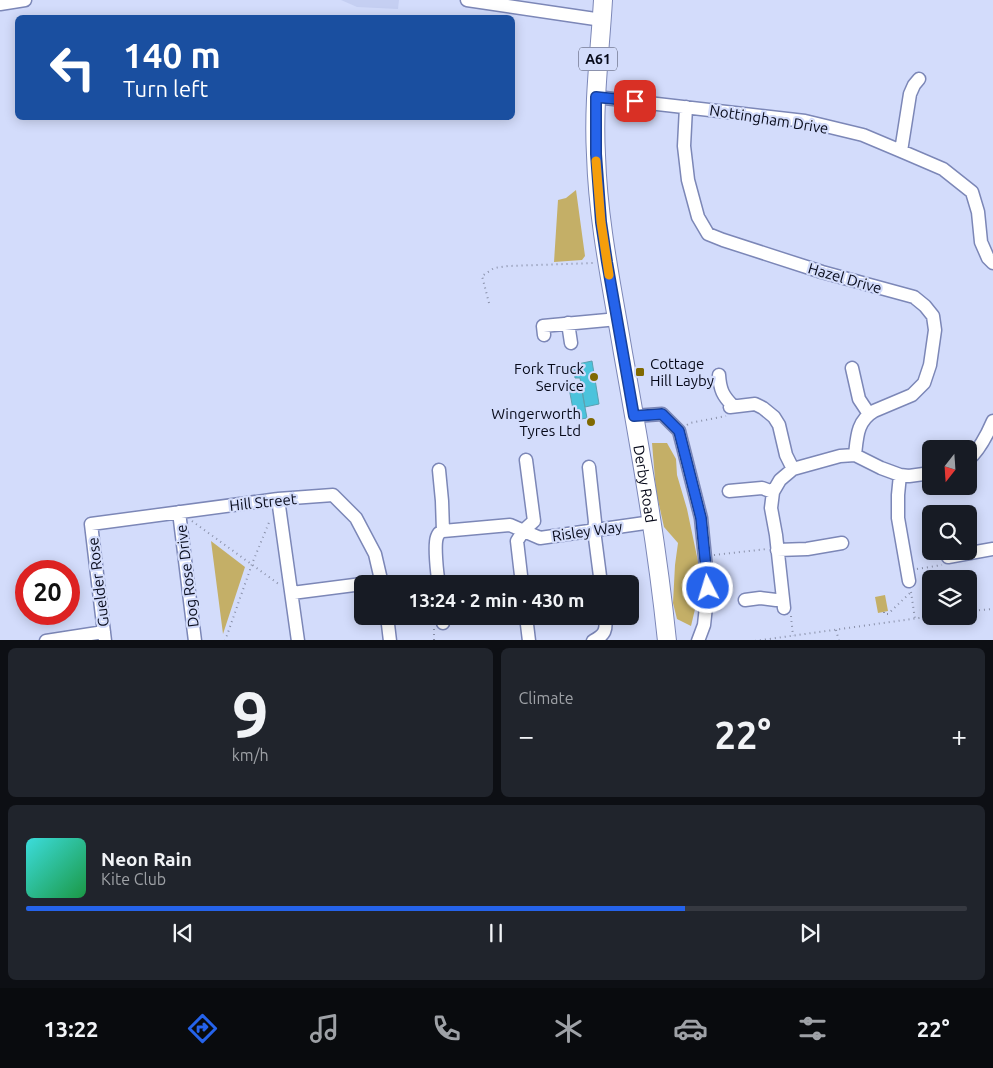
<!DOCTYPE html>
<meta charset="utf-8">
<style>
:root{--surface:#171b24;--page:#20242c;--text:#f1f3f6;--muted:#9ea1a6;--line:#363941;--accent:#2563eb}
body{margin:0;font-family:Ubuntu,sans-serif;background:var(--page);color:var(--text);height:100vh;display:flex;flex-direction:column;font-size:19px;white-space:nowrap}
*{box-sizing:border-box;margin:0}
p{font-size:16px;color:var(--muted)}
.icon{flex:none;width:28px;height:28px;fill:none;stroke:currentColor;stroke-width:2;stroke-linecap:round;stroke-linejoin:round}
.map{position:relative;height:640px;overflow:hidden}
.details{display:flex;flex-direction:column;gap:8px;padding:8px;background:#0d0f14;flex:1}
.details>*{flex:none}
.top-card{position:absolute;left:15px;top:15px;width:500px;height:105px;border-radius:8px;box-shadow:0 2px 12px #0003;background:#1a4fa0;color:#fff;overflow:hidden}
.needle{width:32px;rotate:197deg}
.controls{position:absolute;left:922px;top:440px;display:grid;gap:10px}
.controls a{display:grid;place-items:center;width:55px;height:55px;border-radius:8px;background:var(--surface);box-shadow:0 2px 12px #0003;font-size:25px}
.speed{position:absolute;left:15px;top:560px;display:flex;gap:10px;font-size:25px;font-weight:700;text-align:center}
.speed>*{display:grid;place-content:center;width:65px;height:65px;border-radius:50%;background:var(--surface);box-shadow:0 2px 12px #0003;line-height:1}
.speed .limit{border:8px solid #d22;background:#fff;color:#111}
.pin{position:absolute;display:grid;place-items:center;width:42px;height:42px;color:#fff;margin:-21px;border-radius:10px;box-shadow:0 2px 8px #0006}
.me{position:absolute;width:55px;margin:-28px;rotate:355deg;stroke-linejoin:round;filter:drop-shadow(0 0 4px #0008)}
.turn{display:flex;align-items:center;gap:18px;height:105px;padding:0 25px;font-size:22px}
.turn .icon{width:65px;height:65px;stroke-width:2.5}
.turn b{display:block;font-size:35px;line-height:42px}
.big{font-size:38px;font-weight:700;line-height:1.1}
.details .widget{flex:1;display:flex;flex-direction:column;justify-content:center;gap:8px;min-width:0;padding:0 18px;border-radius:8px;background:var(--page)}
.details .dial{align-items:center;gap:0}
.dial b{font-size:65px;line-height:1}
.song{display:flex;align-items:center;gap:15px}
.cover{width:60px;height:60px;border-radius:8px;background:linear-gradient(135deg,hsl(180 70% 55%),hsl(140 70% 35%))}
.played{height:5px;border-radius:2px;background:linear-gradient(90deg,var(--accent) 70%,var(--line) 70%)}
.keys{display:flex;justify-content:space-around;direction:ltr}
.heat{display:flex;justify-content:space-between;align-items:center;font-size:28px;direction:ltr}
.details .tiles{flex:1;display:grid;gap:8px;grid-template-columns:1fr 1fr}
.widget:last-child{grid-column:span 2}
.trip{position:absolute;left:354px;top:575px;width:285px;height:50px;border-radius:8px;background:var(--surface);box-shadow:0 2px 12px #0003;font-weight:700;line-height:50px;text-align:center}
.tab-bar{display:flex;height:80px;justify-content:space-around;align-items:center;background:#090b0e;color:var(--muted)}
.tab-bar .icon{width:35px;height:35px}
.tab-bar .active{color:var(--accent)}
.tab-bar b{font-size:22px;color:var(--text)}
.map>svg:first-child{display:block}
.built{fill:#c5cff2}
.green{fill:#c4af67}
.building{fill:#4bc3dc;stroke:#5ca1b0}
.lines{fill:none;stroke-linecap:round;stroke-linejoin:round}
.minor-casing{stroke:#7c87b7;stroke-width:15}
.highway-casing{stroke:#7c87b7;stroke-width:20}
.path{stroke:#8990a9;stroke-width:2;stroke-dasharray:1 4;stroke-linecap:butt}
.minor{stroke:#fff;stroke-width:12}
.highway{stroke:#fff;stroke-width:18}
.route-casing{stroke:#184099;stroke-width:12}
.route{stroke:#2563eb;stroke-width:9}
.slow{stroke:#f59e0b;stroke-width:9}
.poi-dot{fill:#806901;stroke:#d3dcfb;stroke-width:2}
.labels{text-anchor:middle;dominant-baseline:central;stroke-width:4.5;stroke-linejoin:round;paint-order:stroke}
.shield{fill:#d3dcfb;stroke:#44495e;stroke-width:1}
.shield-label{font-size:14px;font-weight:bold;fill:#070a1a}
.street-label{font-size:15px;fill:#070a1a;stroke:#d3dcfb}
.poi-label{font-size:15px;fill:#070a1a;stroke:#d3dcfb;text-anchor:end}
</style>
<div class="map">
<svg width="993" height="641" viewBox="0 0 993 641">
<rect width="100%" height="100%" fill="#d3dcfb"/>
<path class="built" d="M341,0H399L398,9L357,7Z"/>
<path class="green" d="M576,190L585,256L582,260L554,262L558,200L566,198Z
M652,443H667L676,459L677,475L687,509L700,571L696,605L691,626L677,619L673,603L675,565L678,543L664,527L656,491Z
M211,541L245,567L223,634Z
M885,595L888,611L878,613L875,597Z"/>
<path class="building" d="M592,361L599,404L585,407L580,378H575L573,365Z
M581,386L587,418L575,420L569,388Z"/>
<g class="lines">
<defs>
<path id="minor" d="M467,0L602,20
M0,4L25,0
M596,97L805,121L863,135L901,151L943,169L972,192L978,212L981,242L988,258L993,263
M686,107L684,146L688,180L698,217L708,234L723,240L822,272L914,297L925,306L933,316L935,330L930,365L924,383L912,395L874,411C857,421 857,437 855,455
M901,151L910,94L914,85L919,79
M568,323L571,343
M544,335L543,326L618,319
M852,368L859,399L869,414
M719,375C720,390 723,396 733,406
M730,407L755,404L763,408L774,417L779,425L786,455L793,469
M634,416L662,414L679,431L701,518L708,588L704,625L698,641
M969,459C980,449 987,435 993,421
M589,467L595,522L594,530L601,584
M439,470L442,501L443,531
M900,475L898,495V518L909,581
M729,491L762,488L773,492
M278,499L298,641
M179,512L195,641
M777,550L807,549L842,543
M948,557L993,549
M439,584C437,574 434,545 437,537C439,532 439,533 443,531L510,525L540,538L652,522
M522,584L517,541L524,530L534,521L526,460
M292,593L362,584
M745,600L760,598L776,600L783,599
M784,608L776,535L771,508L773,492L780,480L793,469L840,456L855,455L881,468L900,475L909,476L931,473
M387,616L390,641
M443,616V623
M526,616L529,641
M46,641L104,632
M105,641L91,524L278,499L333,495L356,518L375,554L382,584
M593,641C605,635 607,630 605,616"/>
<g id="highway">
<path id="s1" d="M603,0C600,52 593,103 596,155C598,222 612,287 623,353C640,448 657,544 667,641"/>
</g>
</defs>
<use href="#minor" class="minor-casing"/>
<use href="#highway" class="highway-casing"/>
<path class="path" d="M489,303L482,276L494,268L508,266L595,263
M687,425L690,423L726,416
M192,521L280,585
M714,555L767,549
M917,569L942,565
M911,592L915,619
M969,611L993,609
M884,612V614H888L911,592
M791,616L793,636
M434,629V641
M836,630L839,641
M225,641L252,564L270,520
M755,641L933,616"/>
<use href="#minor" class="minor"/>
<use href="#highway" class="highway"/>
</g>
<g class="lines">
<defs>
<path id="route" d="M635,101L596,97V154L601,222L607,262L634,416L662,414L679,431L701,518L708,588"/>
</defs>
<use href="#route" class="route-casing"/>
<use href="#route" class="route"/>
<path class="slow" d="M596,161L601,222L609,275"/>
</g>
<g class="poi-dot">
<rect x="635" y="367" width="10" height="10" rx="2.5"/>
<circle cx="594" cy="377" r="5"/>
<circle cx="591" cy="422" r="5"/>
</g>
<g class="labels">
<rect class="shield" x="579" y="47.5" width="38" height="23" rx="4"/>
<g class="shield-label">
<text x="598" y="59">A61</text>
</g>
<g class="street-label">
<text transform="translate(769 119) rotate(9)">Nottingham Drive</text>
<text transform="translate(845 278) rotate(16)">Hazel Drive</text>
<text stroke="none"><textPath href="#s1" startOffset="488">Derby Road</textPath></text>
<text transform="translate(263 502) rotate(-6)">Hill Street</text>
<text transform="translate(587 531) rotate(-8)">Risley Way</text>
<text transform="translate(187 576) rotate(-97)">Dog Rose Drive</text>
<text transform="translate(98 582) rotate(-97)">Guelder Rose</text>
</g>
<g class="poi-label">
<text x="650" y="363" text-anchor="start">Cottage<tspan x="650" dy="17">Hill Layby</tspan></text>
<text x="584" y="368">Fork Truck<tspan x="584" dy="17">Service</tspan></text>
<text x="581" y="413">Wingerworth<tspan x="581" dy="17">Tyres Ltd</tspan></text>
</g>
</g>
</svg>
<div class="controls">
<a><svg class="needle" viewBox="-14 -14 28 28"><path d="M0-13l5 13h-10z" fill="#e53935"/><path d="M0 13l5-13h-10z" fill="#9ea1a6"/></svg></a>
<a><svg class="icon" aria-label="search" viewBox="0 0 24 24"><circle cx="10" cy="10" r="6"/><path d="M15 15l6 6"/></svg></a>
<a><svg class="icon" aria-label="layers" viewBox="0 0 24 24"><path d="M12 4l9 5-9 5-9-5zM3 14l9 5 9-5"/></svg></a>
</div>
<div class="speed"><div class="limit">20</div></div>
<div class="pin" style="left:635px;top:101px;background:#d93025"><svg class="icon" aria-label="arrive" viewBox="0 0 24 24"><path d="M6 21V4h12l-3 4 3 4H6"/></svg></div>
<svg class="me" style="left:708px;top:588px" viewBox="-20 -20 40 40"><circle r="17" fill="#2563eb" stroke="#fff" stroke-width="3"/><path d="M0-11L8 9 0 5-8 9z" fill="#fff"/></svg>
<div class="trip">13:24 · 2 min · 430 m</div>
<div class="top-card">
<div class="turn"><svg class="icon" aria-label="left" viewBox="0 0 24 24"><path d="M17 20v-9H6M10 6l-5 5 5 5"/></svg><div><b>140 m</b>Turn left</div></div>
</div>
</div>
<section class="details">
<div class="tiles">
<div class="widget dial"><b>9</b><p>km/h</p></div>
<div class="widget"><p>Climate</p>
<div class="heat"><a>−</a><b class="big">22°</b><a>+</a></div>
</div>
<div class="widget">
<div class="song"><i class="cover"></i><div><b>Neon Rain</b><p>Kite Club</p></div></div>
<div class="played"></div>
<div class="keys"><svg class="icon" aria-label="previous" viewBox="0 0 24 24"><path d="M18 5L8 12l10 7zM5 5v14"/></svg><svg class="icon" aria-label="pause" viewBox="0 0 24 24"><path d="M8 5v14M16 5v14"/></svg><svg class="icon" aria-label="next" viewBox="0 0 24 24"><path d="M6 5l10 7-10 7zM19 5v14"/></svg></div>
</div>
</div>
</section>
<nav class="tab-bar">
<b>13:22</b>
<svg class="icon active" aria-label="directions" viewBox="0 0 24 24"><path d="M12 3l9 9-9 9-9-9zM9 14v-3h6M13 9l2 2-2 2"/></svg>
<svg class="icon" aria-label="music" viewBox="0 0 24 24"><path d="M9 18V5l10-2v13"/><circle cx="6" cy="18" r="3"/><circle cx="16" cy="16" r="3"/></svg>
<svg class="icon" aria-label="phone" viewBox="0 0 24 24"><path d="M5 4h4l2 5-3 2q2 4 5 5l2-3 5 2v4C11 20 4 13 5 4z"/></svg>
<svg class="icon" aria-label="climate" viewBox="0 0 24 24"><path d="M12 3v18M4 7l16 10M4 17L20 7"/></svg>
<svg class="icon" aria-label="car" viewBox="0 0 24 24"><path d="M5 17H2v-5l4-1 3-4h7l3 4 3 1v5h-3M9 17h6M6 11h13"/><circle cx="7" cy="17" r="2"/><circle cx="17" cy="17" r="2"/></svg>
<svg class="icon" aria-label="filters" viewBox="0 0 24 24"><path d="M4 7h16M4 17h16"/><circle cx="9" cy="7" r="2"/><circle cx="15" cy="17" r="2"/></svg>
<b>22°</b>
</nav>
